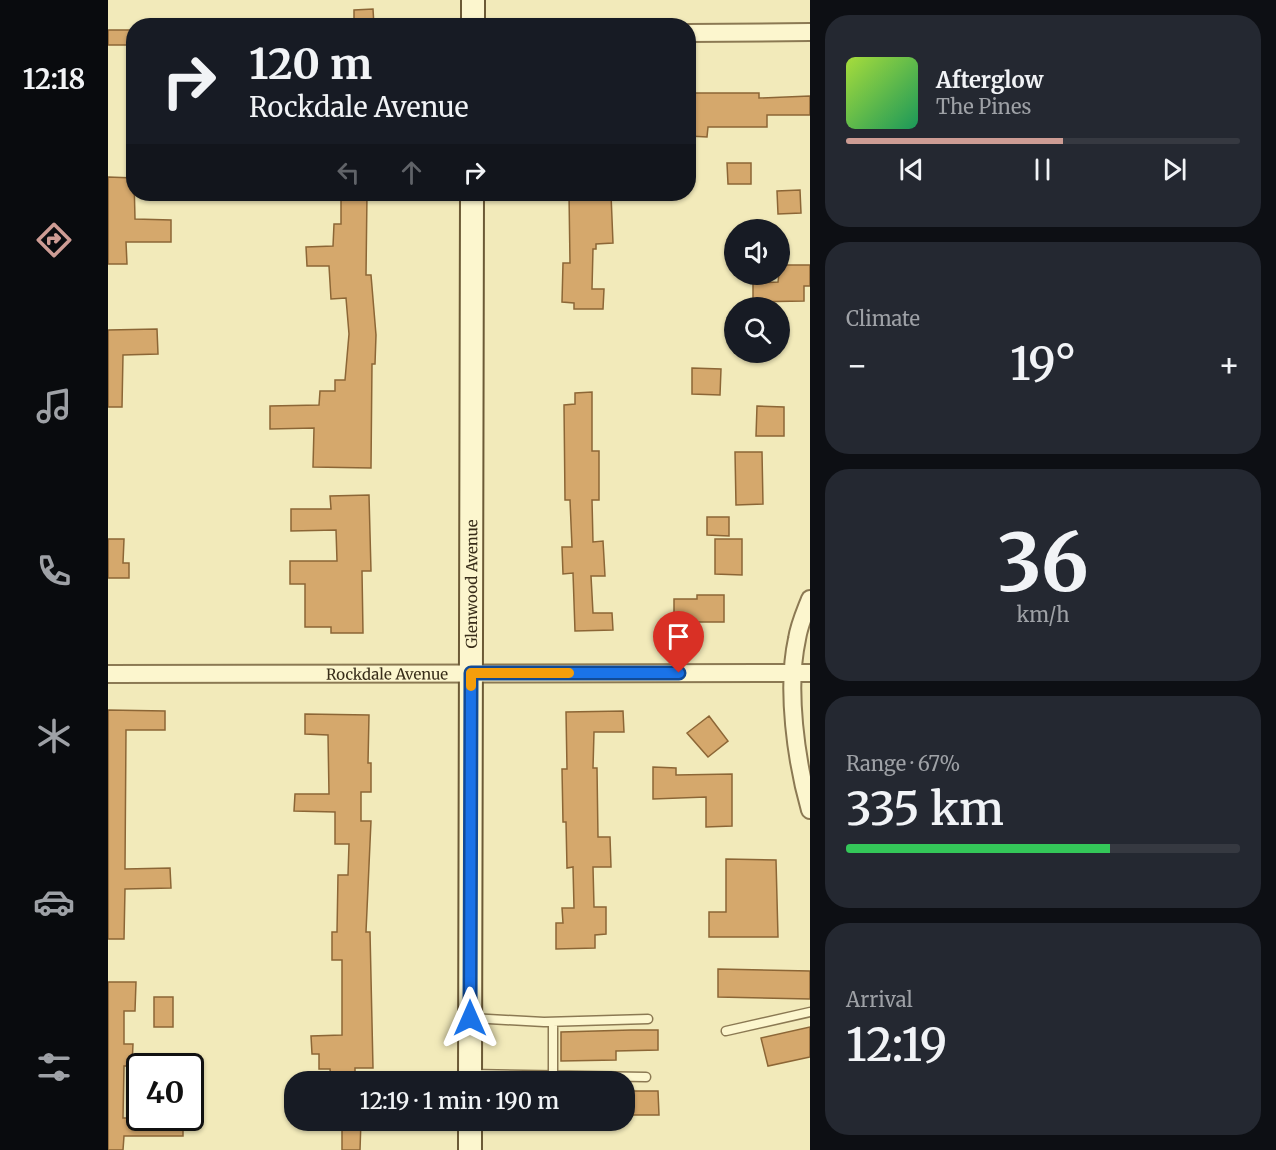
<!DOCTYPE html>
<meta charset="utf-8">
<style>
:root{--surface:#171b24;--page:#242831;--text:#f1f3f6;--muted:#9ea1a6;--line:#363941;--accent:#cd9c94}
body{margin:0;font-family:Merriweather,serif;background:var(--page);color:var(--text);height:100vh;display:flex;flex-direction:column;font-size:22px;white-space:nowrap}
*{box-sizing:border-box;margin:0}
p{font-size:20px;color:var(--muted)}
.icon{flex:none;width:33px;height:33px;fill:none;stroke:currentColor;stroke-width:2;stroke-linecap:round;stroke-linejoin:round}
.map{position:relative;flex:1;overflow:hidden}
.panel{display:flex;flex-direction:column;gap:15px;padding:15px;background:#0d0f14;width:466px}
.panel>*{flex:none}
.top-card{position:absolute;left:18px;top:18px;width:570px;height:183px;border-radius:24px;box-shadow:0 2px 4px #0004;background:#171b24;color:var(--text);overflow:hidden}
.fabs{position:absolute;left:616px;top:219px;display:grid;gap:12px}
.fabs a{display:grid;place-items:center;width:66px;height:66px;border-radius:50%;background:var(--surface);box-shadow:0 2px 4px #0004;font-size:30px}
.speed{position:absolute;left:18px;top:1053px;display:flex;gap:12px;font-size:30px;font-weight:700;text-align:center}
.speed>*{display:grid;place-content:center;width:78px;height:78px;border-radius:50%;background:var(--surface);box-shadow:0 2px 4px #0004;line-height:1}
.speed .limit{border:3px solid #111;border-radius:9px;background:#fff;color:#111}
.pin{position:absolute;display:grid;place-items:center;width:51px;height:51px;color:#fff;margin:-62px -26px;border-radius:50% 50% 50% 0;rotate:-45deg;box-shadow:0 0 6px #0007}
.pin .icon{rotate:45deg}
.me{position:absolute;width:66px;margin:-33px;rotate:0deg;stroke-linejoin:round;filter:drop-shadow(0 0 4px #0008)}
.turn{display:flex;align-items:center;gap:21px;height:126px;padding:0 24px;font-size:27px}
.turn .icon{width:78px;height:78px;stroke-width:2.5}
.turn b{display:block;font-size:42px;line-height:51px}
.lanes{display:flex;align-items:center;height:57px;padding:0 24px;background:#0003;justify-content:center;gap:30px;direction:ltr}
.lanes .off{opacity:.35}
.big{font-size:45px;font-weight:600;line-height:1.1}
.panel .widget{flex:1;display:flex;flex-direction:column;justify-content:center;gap:9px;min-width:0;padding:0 21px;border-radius:24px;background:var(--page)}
.panel .dial{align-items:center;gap:0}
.dial b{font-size:78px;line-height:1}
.song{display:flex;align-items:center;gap:18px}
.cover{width:72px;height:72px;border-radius:9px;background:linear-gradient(135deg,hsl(80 70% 55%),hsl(150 70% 35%))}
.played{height:6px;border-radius:3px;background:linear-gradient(90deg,var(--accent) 55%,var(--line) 55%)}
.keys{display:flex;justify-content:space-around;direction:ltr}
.heat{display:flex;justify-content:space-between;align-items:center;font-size:33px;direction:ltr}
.charge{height:9px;border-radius:4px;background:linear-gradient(90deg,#34c759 67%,var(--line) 0)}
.trip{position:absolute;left:176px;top:1071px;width:351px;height:60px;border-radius:24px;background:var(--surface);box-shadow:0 2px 4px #0004;font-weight:600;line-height:60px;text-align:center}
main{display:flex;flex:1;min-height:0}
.tabs{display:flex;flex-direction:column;width:108px;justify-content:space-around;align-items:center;background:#090b0e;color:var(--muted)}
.tabs .icon{width:42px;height:42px}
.tabs .current{color:var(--accent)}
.tabs b{font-size:27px;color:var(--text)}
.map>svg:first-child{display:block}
.building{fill:#d5a86c;stroke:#8c6636;stroke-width:1.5}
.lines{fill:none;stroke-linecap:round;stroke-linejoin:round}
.lane-casing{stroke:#8b7953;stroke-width:11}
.street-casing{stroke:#8b7953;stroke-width:20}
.secondary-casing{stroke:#6c5a36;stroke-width:26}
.lane{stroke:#fcf6ce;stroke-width:8}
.street{stroke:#fcf6ce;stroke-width:16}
.secondary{stroke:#fcf6ce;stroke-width:22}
.route-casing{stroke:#114b97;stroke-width:15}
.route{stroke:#1a73e8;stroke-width:10}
.slow{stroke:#f59e0b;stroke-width:10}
.labels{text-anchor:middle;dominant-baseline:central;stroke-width:6;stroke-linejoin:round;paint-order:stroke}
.street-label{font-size:15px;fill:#382d19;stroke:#f9f3ca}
</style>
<main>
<nav class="tabs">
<b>12:18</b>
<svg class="icon current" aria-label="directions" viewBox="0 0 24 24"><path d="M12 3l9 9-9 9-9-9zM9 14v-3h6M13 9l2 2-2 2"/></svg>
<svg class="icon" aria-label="music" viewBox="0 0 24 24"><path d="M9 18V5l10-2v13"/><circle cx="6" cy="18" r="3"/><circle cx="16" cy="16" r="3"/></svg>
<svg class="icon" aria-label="phone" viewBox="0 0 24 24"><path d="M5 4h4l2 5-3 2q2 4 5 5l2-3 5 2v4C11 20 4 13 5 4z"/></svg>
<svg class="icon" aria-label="climate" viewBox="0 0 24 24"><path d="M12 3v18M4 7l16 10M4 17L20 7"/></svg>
<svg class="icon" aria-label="car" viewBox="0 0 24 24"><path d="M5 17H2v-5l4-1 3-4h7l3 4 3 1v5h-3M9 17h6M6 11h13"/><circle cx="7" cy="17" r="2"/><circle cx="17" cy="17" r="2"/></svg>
<svg class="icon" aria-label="filters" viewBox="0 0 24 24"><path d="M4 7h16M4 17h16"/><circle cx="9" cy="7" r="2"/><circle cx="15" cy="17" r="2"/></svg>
</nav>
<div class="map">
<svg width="702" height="1150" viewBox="0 0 702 1150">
<rect width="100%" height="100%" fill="#f2eaba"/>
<path class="building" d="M265,9L266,26H246V10Z
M0,30H24V45H0Z
M583,93H651V98L702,96V115H659V127H600L599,137L581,136Z
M619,163H643V184H620Z
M0,177L26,178L27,219L63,220V242H18L19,264H0Z
M692,190L693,213L670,214L669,191Z
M238,194H259L258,275H263L268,335L267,364H264L263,468L205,467L206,428L162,429V406L211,405L212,391H227V380H237L241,334L238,298L223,299L221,266H199L198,247L225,246L226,224H233V198H239Z
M461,194H503L505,243L488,244V249H485L484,289H496L495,309H466V303L454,302L455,263H462Z
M672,265H702V286H696V301L645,302V283L670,282Z
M49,329L50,354L15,355L14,407H0V330Z
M584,368L613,369L612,395L584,394Z
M484,392V451H491V500H484L485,542L495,541L497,576H483L485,613H504L505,630L467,631L465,573L455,574L454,547H464L462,500H457L456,405L467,404V393Z
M649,406L676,407V436H648Z
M627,452H654L655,504L628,505Z
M261,495L263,571H254L255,633H223V627H197V584H182V561H229L228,530L183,531V509H223L222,496Z
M599,517H621V536L599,535Z
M0,539H16L15,563H21V578H0Z
M607,539H634V575L607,574Z
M589,595H616V622H566V599H589Z
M0,710L57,711V730H18L17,869L62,868L63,888L17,889L16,939H0Z
M515,711L516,732H486L485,768H489L490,837H502L503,867H485L486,907H498V934L487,935V948L448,949V923H455L454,908H466L465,867L459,868L458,822H455L454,769H459L458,712Z
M197,714L261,715L260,763H263V792H253V821H263L258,932H262L265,1068H247V1079H223L222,1069H211V1054H204L203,1036L234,1035V960H224V932H229L230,875H240L241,844H227V812L186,811L187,794H221L220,735L197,734Z
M601,716L620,741L600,757L579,733Z
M545,767L568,768V775L624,774V826L598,827V797L545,799Z
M618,859L668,860L670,937H601V912H618Z
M610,969L702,971V999L610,997Z
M0,982H28L27,1011H16V1044H25L24,1066H16L15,1118H75V1136H16L15,1150H0Z
M46,997H65V1027H46Z
M702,1027V1057L660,1066L653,1038Z
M523,1030H550V1050L508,1051V1060L453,1061V1032Z
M523,1091H550L551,1115H523Z
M234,1120H253L252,1150H234Z"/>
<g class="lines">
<defs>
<path id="lane" d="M363,1018L436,1022L540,1019
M618,1031L702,1012
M363,1074L538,1077
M445,1076V1022"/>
<g id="street">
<path d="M580,33L702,32"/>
<path d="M702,599C697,612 691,625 689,639C678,689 688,761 702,810"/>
<path id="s1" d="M0,674L702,673"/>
</g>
<g id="secondary">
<path d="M365,0V26"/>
<path id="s2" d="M362,1082L364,194"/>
<path d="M362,1150V1120"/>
</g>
</defs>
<use href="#lane" class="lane-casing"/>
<use href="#street" class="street-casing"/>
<use href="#secondary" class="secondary-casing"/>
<use href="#lane" class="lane"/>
<use href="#street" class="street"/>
<use href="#secondary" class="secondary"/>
</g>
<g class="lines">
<defs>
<path id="route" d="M362,1018L363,673H571"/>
</defs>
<use href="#route" class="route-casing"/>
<use href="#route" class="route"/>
<path class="slow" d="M363,686V673H461"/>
</g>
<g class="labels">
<g class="street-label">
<text stroke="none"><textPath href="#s2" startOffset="498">Glenwood Avenue</textPath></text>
<text stroke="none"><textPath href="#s1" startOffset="279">Rockdale Avenue</textPath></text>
</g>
</g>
</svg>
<div class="fabs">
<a><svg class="icon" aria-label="sound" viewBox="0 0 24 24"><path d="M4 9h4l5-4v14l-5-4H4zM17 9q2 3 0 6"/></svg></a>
<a><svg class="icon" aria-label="search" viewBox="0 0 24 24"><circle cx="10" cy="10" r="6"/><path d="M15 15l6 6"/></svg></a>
</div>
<div class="speed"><div class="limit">40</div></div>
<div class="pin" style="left:571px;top:673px;background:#d93025"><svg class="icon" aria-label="arrive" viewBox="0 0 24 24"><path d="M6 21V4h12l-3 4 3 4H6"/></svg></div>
<svg class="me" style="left:362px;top:1018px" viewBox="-20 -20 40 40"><path d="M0-17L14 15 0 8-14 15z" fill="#1a73e8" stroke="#fff" stroke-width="4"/></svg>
<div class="trip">12:19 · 1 min · 190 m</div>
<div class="top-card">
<div class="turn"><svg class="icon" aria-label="right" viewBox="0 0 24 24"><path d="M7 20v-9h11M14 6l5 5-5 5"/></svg><div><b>120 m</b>Rockdale Avenue</div></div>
<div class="lanes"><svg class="icon off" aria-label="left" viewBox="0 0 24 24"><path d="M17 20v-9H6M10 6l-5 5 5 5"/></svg><svg class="icon off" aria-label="ahead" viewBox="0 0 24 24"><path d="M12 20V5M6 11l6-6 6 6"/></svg><svg class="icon" aria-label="right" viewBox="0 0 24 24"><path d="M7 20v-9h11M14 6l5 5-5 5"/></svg></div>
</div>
</div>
<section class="panel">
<div class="widget">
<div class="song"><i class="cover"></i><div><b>Afterglow</b><p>The Pines</p></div></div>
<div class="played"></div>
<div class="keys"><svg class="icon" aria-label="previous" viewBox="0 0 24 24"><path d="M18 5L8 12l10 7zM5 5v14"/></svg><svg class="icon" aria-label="pause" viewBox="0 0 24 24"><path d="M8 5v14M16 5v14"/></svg><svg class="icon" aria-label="next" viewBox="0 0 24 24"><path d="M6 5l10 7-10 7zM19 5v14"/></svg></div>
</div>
<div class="widget"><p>Climate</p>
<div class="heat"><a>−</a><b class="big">19°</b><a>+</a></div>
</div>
<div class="widget dial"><b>36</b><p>km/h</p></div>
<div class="widget"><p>Range · 67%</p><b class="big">335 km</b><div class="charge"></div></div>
<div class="widget"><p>Arrival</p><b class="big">12:19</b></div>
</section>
</main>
